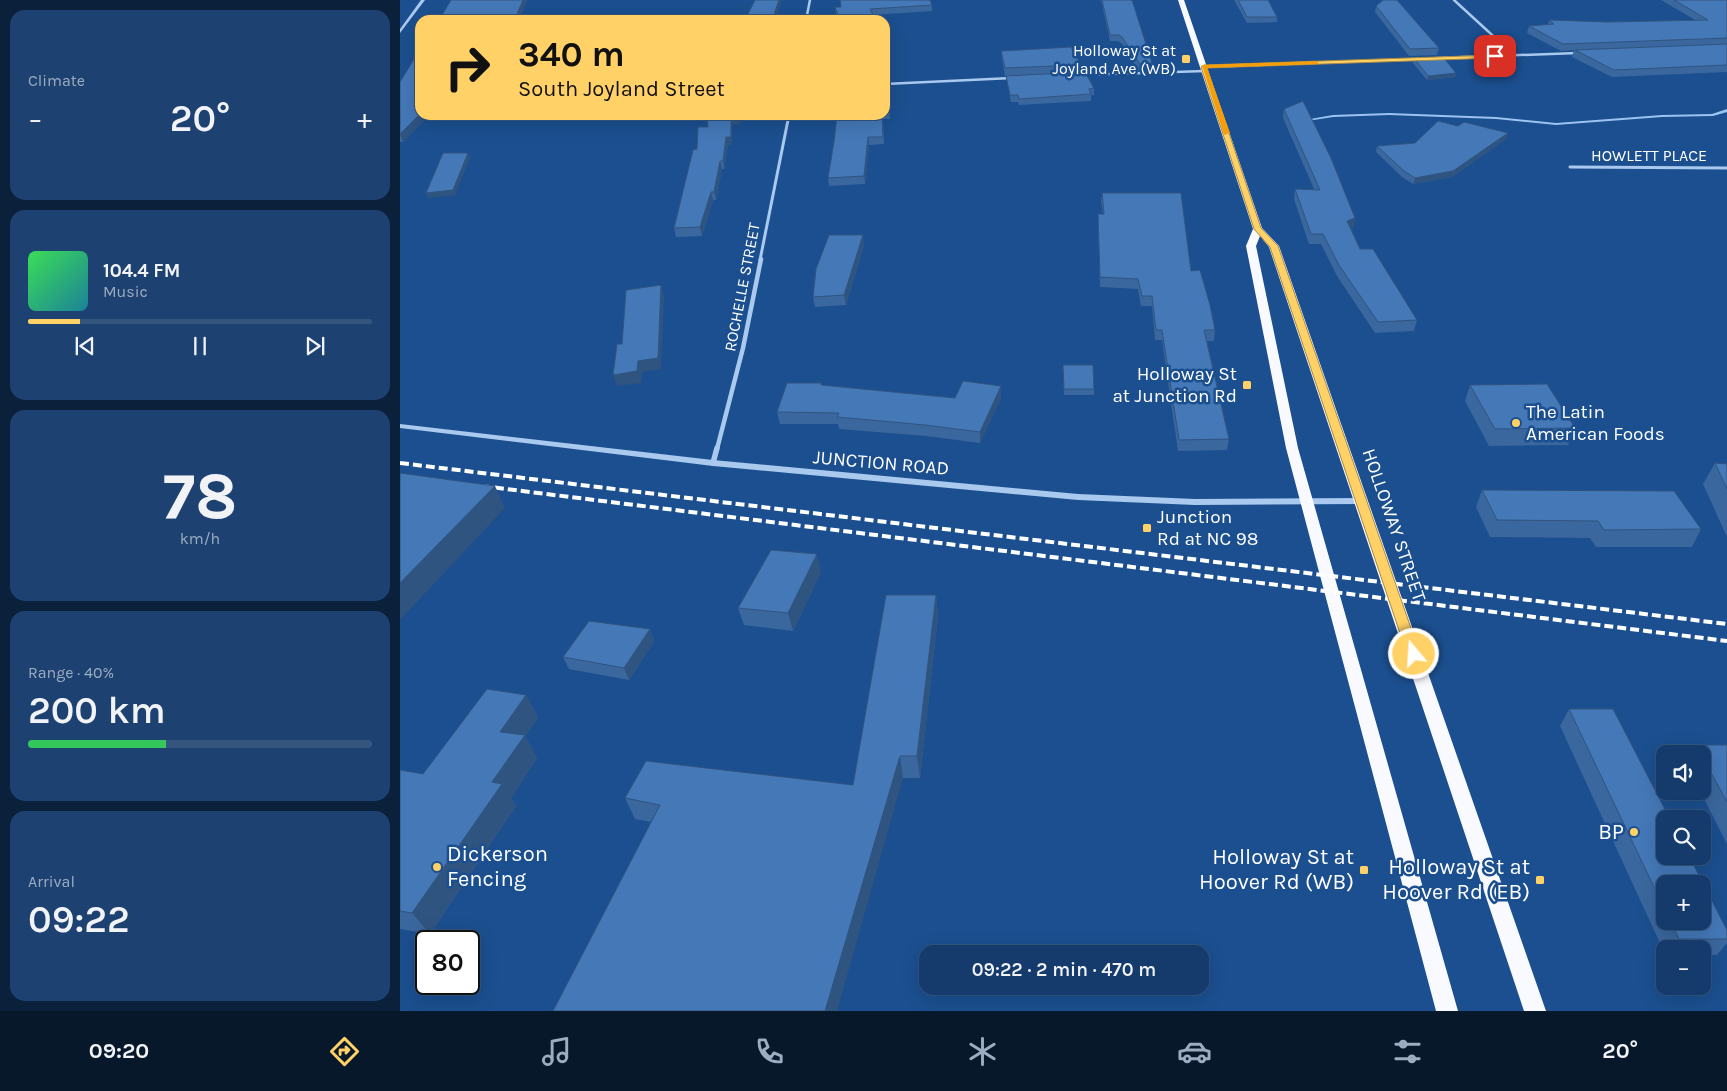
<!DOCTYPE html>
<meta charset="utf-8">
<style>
:root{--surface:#143b6b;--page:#1d4271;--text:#f1f3f6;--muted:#9dadc1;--line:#33557e;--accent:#ffd166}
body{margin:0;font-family:Karla,sans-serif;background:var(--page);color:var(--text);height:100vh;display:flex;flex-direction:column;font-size:19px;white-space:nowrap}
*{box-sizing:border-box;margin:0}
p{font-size:16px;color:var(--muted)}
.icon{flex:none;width:28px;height:28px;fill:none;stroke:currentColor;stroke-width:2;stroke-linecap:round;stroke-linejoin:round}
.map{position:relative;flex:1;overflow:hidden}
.sheet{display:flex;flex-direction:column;gap:10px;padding:10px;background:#0b203b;width:400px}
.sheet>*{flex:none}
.banner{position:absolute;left:15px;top:15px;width:475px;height:105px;border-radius:15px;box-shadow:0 5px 20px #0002,0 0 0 1px var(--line);background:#ffd166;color:#111;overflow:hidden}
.buttons{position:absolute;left:1256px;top:745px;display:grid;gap:10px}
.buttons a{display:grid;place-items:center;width:55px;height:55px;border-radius:10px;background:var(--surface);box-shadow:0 5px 20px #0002,0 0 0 1px var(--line);font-size:25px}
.speed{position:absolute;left:15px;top:930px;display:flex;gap:10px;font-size:25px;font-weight:700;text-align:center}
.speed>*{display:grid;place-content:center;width:65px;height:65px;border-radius:50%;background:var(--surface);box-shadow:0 5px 20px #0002,0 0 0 1px var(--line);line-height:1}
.speed .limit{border:2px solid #111;border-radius:8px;background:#fff;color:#111}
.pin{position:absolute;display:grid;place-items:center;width:42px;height:42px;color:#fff;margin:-21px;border-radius:10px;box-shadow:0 2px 8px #0006}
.me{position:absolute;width:55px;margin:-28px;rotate:342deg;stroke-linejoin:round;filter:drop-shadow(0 0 4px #0008)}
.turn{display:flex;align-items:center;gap:18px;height:105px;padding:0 20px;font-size:22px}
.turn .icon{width:65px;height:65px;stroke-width:2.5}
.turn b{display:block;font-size:35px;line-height:42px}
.big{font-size:38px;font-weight:600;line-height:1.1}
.sheet .widget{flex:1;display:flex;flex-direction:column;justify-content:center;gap:8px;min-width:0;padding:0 18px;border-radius:15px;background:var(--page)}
.sheet .dial{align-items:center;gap:0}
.dial b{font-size:65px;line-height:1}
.song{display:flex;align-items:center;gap:15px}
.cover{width:60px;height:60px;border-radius:8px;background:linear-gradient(135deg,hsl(130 70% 55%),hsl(190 70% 35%))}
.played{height:5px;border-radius:2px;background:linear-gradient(90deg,var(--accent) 15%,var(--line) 15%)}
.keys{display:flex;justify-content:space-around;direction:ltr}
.heat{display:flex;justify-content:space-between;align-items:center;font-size:28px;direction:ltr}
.charge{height:8px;border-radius:4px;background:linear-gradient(90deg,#34c759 40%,var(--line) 0)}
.trip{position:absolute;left:519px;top:945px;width:290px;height:50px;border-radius:15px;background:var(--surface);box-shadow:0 5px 20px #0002,0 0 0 1px var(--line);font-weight:600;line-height:50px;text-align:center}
.menu{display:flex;height:80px;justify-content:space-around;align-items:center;background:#08182b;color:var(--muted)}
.menu .icon{width:35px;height:35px}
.menu .current{color:var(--accent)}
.menu b{font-size:22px;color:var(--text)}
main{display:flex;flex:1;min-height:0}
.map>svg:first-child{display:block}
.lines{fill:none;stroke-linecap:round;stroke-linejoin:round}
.stream{fill:#9cc4f0;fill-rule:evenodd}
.minor-far3{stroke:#a9c9ee;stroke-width:2.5}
.minor-far2{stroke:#a9c9ee;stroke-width:3}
.minor-far1{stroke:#a9c9ee;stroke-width:4.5}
.minor{stroke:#a9c9ee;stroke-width:5.5}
.tertiary{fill:#a9c9ee;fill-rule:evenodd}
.trunk{fill:#f8faff;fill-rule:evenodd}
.rail{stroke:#fff;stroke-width:4;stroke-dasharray:9 4;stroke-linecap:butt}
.wall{fill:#3a679d;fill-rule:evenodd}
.shaded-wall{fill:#305480}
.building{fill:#4478b7;stroke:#305480}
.route{fill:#ffd166;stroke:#a68842}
.slow{fill:#f59e0b}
.poi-dot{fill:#ffd166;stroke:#1b4f8f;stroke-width:2}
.labels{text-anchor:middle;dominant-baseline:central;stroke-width:5;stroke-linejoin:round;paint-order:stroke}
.far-poi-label{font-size:16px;fill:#fff;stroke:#1b4f8f;text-anchor:end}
.far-street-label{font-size:16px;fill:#fff;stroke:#1b4f8f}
.poi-label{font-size:19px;fill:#fff;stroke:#1b4f8f;text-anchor:start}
.street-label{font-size:19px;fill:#fff;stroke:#1b4f8f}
.near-poi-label{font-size:22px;fill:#fff;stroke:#1b4f8f;text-anchor:end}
</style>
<main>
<section class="sheet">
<div class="widget"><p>Climate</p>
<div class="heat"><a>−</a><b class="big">20°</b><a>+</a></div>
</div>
<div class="widget">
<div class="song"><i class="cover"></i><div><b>104.4 FM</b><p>Music</p></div></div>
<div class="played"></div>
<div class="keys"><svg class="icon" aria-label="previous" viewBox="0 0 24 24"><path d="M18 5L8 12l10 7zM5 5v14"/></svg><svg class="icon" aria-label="pause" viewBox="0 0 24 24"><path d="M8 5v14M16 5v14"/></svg><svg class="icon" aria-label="next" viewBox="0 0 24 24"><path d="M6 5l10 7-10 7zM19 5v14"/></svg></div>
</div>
<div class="widget dial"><b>78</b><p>km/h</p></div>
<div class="widget"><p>Range · 40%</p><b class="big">200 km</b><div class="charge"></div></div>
<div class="widget"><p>Arrival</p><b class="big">09:22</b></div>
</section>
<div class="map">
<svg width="1327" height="1011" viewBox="0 0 1327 1011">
<rect width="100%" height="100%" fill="#1b4f8f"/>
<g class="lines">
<path class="stream" d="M1327,109V112L1313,116L1262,117L1156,125L1096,119L989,115L933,117L901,122L899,121L933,115L989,113L1096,117L1156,123L1262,115L1312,114Z"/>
<path class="minor-far3" d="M1054,0L1115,56
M406,20L410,0
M1037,58L1178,53
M804,67L1021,59
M680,75L805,71
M485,84L612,78"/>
<path class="minor-far2" d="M1170,167L1327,168
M360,260L389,115"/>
<path class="minor-far1" d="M317,449L343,348L361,259"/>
<path class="minor" d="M313,463L317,448"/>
<path class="tertiary" d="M21,0H25L0,33V29Z
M0,424L313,460L678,494L795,499L962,498L966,501L962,504L795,505L678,500L313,466L0,428Z"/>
<path class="trunk" d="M778,0H784L862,228L879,246L1146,1011H1124L869,247L860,236L856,246L898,448L1058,1011H1036L886,448L846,246L853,229Z"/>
<path class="rail" d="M0,463L1327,624
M82,486L1327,641"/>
</g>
<path class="wall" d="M51,0H127L119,20H39Z
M701,0H732L752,63L751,70L739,71L722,44L718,41H710Z
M834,0H868L877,17V22L847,23Z
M1261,0H1327V72L1212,77L1172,57L1174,50L1161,51L1127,33L1129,26L1148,25L1149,20L1208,22L1295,20Z
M532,5V11L473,15L475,20H439L436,14L435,7Z
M976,6L1039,48L1037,55L1009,56L975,12Z
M601,51L681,65V73L694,88V95H691V101L619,105L618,102H611L607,82L606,76H605L602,59Z
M1014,58L1056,73L1055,77L1027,80L1013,63Z
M485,59L488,65L490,119H483L484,144L469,145L465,184L429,186L428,178L434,142L437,115H485Z
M0,82L20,115H29L3,142H0Z
M884,109L955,218L953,228H951L960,249L1017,320L1014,331L975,333L937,276L921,244H909L894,199L895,189H914L883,118Z
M341,124L332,125V145H328L324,169H322L316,200H313L302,236L276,237L274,228L297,149L308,127Z
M1058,126L1108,133L1106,139L1052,177L1013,184L1002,177L976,152L977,146L1015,143Z
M702,193L791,271L815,330L814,341H807L829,439L827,450L778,451L762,340H755L752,306H741L738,289L700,287L698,223V214H703L701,202Z
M464,245L446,305L415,307L413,297Z
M663,365L694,389V395H664Z
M421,383L422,385L555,398H601L580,443L526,436L439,429L438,424H380L377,412Z
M1070,385L1175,428L1168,445L1089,446L1065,401Z
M1315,463L1327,464V537L1303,484Z
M1082,490L1301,529L1292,547H1196L1190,538L1090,537L1076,507Z
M421,572L393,631L344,625L338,608Z
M536,595L538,616L520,778H503L251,822L235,819L225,798L453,785Z
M250,629L254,641L229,680L169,669L163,657Z
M126,695L138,718L125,736L137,758L111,798L116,806L30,934L0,929V770L23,774Z
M1169,709L1327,930V943L1317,955H1302V949H1265V954L1160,726ZM1265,884L1302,921H1265Z
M1296,745H1327V844L1300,791H1302V754H1290Z"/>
<path class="shaded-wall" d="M123,0H127L119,20H116L115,19Z
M379,0H382L375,20H372Z
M487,58L488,65L490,119L485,81V74Z
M1056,73L1055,77L1027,80L1028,76Z
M20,114V115H29L3,142L0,134Z
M340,115L341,124L332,125V145H328L324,169L323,161L326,137L331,117Z
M1108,133L1106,139L1052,177L1013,184L1015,178Z
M468,137L469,145L465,184L464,176Z
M68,153L70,158L55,195L28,198L26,193Z
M320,161L322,169L316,200L314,192Z
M311,192L313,200L302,236L300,227Z
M955,218L953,228L945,231L947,221Z
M463,235L464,245L446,305L444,295Z
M261,285L264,296L261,369L242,372L241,383L217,386L213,375L238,361Z
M601,386V398L580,443V432Z
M95,486L105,508L0,620V583Z
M417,554L421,572L393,631L388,613Z
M536,595L538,616L520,778L517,756Z
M250,629L254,641L229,680L224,668Z
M126,695L138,718L125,736L137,758L111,798L116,806L30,934L12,913L92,782L100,732Z
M500,756L503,778L437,1011H425Z"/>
<path class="building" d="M51,0H123L115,19L88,20H39Z
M355,0H379L372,20H345Z
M440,0H530L532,5L470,9L474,17L475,20H440L435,7H441Z
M702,0H732L752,63L740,64L722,37L719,35H710Z
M838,0H868L877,17H847Z
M983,0H997L1039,48L1010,49L976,6Z
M1274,0H1327V38L1163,44L1129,26L1154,24L1149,20L1208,22L1308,20Z
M1327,44V65L1214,70L1175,50Z
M671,47L681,65L605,68L601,51Z
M20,49V114L0,134V82Z
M1043,57L1056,73L1028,76L1014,58Z
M487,58L488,74H485V59Z
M685,72L694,88L689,89L691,94L619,99L618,95H610L606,76Z
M485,80H488L489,111L485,112Z
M903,101L931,158L955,218L947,221L960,249H973L1017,320L978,322L939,265L923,234H911L895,189L920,190L884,109Z
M307,115H339V116L331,117V137H326L323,161H320L314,192H311L300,227L274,228L293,150L297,149L298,127H308Z
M437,115H482L483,137H468L464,176L428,178L434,142Z
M1038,121L1058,126L1064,122L1108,133L1053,171L1015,178L1004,171L977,146L1015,143Z
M43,153H68L53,190L26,193Z
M702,193H781L791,271L800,270L810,305L815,330H804L829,439L779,440L762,330H756L752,296H742L738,279L700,277L698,214H704Z
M429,235H463L444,295L413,297L416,269Z
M261,285L258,358L238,361L237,371L213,375L217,344H222L226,290Z
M663,365H693L694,389H664Z
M563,381L601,386L580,432L525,425L437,417L439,413L377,412L387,383H421V385L555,398Z
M1147,384L1175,428L1095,429L1070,385Z
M1315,463L1327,464V489Z
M0,473L95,486L0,583Z
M1082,490L1274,491L1301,529L1204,530L1198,521L1097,520Z
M371,550L417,554L388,613L338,608Z
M486,595H536L517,756H500L425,1011H153L260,805L225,798L246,761L453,785Z
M189,621L250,629L224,668L163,657Z
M87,689L126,695L100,732L125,735L92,782L102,784L12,913L0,911V770L23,774Z
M1169,709H1213L1270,819H1265V856H1289L1327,930V939H1279L1270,921H1302V884H1265V910Z
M1296,745H1327V802L1302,756V754H1301Z"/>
<path class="route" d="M1095,55L1097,58L807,68L861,228L878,246L1020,654L1018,658H1009L1007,654L870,247L854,229L801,67L804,65Z"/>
<path class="slow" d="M917,61L919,64L807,68L830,133L824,135L802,65Z"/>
<g class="poi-dot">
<rect x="781" y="54" width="10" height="10" rx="2.5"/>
<rect x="842" y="380" width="10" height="10" rx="2.5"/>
<circle cx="1116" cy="423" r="5"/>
<rect x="742" y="523" width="10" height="10" rx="2.5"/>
<circle cx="1234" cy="832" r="5"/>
<circle cx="37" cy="867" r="5"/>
<rect x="959" y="865" width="10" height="10" rx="2.5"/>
<rect x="1135" y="875" width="10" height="10" rx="2.5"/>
</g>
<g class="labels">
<g class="far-poi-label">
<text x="776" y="50">Holloway St at<tspan x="776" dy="18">Joyland Ave (WB)</tspan></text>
</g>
<g class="far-street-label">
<text x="1249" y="155">HOWLETT PLACE</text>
<text transform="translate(342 287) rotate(-79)">ROCHELLE STREET</text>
</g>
<g class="poi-label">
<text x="837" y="374" text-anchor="end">Holloway St<tspan x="837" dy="22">at Junction Rd</tspan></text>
<text x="1126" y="412">The Latin<tspan x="1126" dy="22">American Foods</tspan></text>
<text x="757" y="517">Junction<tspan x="757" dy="22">Rd at NC 98</tspan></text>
</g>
<g class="street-label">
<text transform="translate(481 463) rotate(5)">JUNCTION ROAD</text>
<text transform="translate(994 525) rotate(71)">HOLLOWAY STREET</text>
</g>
<g class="near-poi-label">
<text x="1224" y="832">BP</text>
<text x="47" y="854" text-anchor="start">Dickerson<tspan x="47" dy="25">Fencing</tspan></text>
<text x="954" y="857">Holloway St at<tspan x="954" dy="25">Hoover Rd (WB)</tspan></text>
<text x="1130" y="867">Holloway St at<tspan x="1130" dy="25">Hoover Rd (EB)</tspan></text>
</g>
</g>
</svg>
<div class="buttons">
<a><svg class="icon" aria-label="sound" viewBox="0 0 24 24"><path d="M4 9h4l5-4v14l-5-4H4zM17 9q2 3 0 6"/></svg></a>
<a><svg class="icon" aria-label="search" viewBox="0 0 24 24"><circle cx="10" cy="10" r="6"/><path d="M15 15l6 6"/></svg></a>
<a>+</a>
<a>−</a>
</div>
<div class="speed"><div class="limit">80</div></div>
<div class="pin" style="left:1095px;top:56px;background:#d93025"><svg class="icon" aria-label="arrive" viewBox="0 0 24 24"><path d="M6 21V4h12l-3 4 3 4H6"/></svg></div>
<svg class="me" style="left:1014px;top:654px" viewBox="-20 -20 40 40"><circle r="17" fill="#ffd166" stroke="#fff" stroke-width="3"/><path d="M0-11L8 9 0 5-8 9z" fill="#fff"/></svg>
<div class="trip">09:22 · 2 min · 470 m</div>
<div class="banner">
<div class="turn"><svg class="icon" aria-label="right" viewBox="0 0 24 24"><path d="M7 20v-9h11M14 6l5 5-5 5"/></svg><div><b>340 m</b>South Joyland Street</div></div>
</div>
</div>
</main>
<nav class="menu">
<b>09:20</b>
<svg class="icon current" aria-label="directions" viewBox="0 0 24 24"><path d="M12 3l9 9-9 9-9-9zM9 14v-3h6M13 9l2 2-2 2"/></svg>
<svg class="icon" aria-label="music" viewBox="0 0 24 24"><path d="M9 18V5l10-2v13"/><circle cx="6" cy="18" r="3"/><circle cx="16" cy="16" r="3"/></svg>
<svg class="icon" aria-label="phone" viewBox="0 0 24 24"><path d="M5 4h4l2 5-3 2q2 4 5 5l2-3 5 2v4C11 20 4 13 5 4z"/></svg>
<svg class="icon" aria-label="climate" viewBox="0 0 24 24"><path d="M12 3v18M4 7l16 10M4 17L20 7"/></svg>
<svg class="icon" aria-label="car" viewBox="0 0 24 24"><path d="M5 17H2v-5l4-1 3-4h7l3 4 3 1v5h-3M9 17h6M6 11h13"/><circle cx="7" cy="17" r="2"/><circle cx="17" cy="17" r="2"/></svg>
<svg class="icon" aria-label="filters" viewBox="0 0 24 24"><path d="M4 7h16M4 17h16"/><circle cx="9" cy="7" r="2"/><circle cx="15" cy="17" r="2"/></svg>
<b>20°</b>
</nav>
